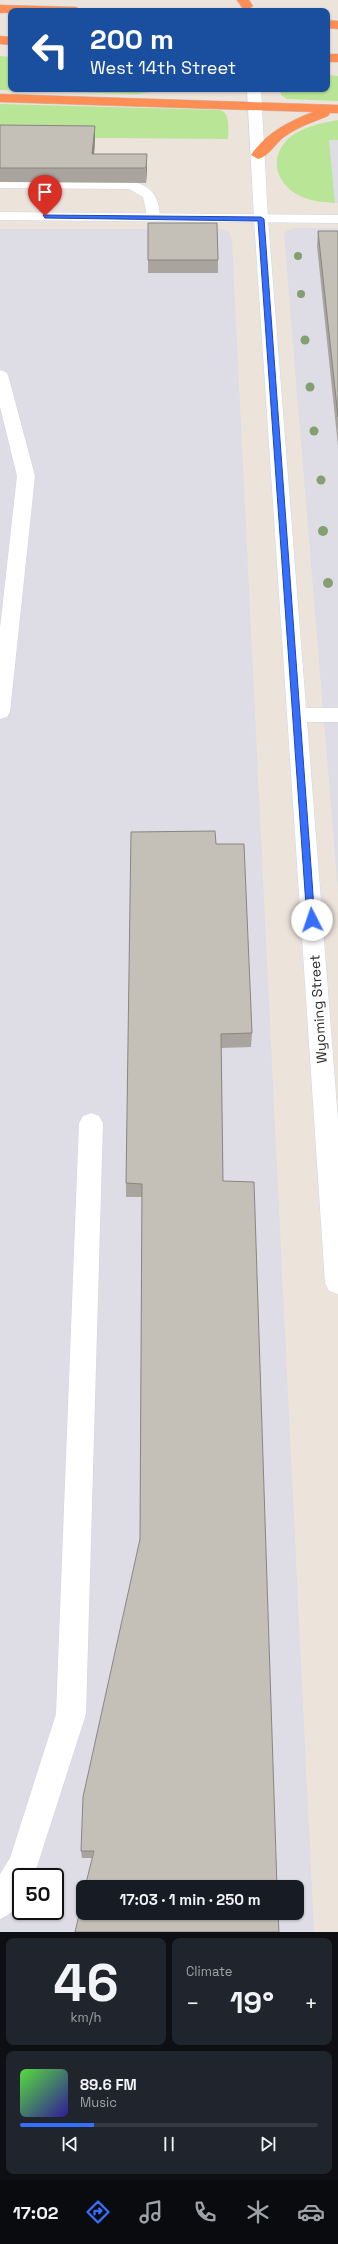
<!DOCTYPE html>
<meta charset="utf-8">
<style>
:root{--surface:#171b24;--page:#20242c;--text:#f1f3f6;--muted:#9ea1a6;--line:#363941;--accent:#366efe}
body{margin:0;font-family:"Space Grotesk",sans-serif;background:var(--page);color:var(--text);height:100vh;display:flex;flex-direction:column;font-size:15px;white-space:nowrap}
*{box-sizing:border-box;margin:0}
p{font-size:13px;color:var(--muted)}
.icon{flex:none;width:22px;height:22px;fill:none;stroke:currentColor;stroke-width:2;stroke-linecap:round;stroke-linejoin:round}
.map{position:relative;height:1932px;overflow:hidden}
.sheet{display:flex;flex-direction:column;gap:6px;padding:6px;background:#0d0f14;flex:1}
.sheet>*{flex:none}
.top-card{position:absolute;left:8px;top:8px;width:322px;height:84px;border-radius:8px;box-shadow:0 1px 3px #0004;background:#1a4fa0;color:#fff;overflow:hidden}
.speed{position:absolute;left:12px;top:1868px;display:flex;gap:8px;font-size:20px;font-weight:700;text-align:center}
.speed>*{display:grid;place-content:center;width:52px;height:52px;border-radius:50%;background:var(--surface);box-shadow:0 1px 3px #0004;line-height:1}
.speed .limit{border:2px solid #111;border-radius:6px;background:#fff;color:#111}
.pin{position:absolute;display:grid;place-items:center;width:34px;height:34px;color:#fff;margin:-41px -17px;border-radius:50% 50% 50% 0;rotate:-45deg;box-shadow:0 0 4px #0007}
.pin .icon{rotate:45deg}
.me{position:absolute;width:44px;margin:-22px;rotate:356deg;stroke-linejoin:round;filter:drop-shadow(0 0 3px #0008)}
.turn{display:flex;align-items:center;gap:14px;height:84px;padding:0 16px;font-size:18px}
.turn .icon{width:52px;height:52px;stroke-width:2.5}
.turn b{display:block;font-size:28px;line-height:34px}
.big{font-size:30px;font-weight:700;line-height:1.1}
.sheet .card{flex:1;display:flex;flex-direction:column;justify-content:center;gap:6px;min-width:0;padding:0 14px;border-radius:8px;background:var(--page)}
.sheet .dial{align-items:center;gap:0}
.dial b{font-size:52px;line-height:1}
.song{display:flex;align-items:center;gap:12px}
.cover{width:48px;height:48px;border-radius:6px;background:linear-gradient(135deg,hsl(110 70% 55%),hsl(250 70% 35%))}
.played{height:4px;border-radius:2px;background:linear-gradient(90deg,var(--accent) 25%,var(--line) 25%)}
.keys{display:flex;justify-content:space-around;direction:ltr}
.heat{display:flex;justify-content:space-between;align-items:center;font-size:22px;direction:ltr}
.sheet .tiles{flex:1;display:grid;gap:6px;grid-template-columns:1fr 1fr}
.card:last-child{grid-column:span 2}
.trip{position:absolute;left:76px;top:1880px;width:228px;height:40px;border-radius:8px;background:var(--surface);box-shadow:0 1px 3px #0004;font-weight:700;line-height:40px;text-align:center}
.tab-bar{display:flex;height:64px;justify-content:space-around;align-items:center;background:#090b0e;color:var(--muted)}
.tab-bar .icon{width:28px;height:28px}
.tab-bar .selected{color:var(--accent)}
.tab-bar b{font-size:18px;color:var(--text)}
.map>svg:first-child{display:block}
.industrial{fill:#dedce4;fill-rule:evenodd}
.green{fill:#b8e596}
.lines{fill:none;stroke-linecap:round;stroke-linejoin:round}
.lane-casing{stroke:#d0d6e3;stroke-width:1}
.street-casing{stroke:#d0d6e3;stroke-width:1}
.secondary-casing{stroke:#d0d6e3;stroke-width:1}
.highway-casing{stroke:#c3c3c3;stroke-width:1}
.lane{fill:#fff;fill-rule:evenodd}
.street{fill:#fff;fill-rule:evenodd}
.secondary{fill:#fff;fill-rule:evenodd}
.highway{fill:#ff8e54;fill-rule:evenodd}
.tree{fill:#85a070}
.wall{fill:#a9a49d}
.shaded-wall{fill:#898680}
.building{fill:#c4bfb7;stroke:#898680}
.route{fill:#366efe;stroke:#2348a5}
.labels{text-anchor:middle;dominant-baseline:central;stroke-width:3;stroke-linejoin:round;paint-order:stroke}
.street-label{font-size:14px;fill:#2a2a2a;stroke:#fff}
</style>
<div class="map">
<svg width="338" height="1932" viewBox="0 0 338 1932">
<rect width="100%" height="100%" fill="#ece3db"/>
<path class="industrial" d="M329,140H338V203H335Z
M297,228H338V892L284,234L288,230Z
M0,229H221L229,232L232,240L314,1932H0ZM21,1877H55V1911H21ZM83,1887H297V1913H83Z"/>
<path class="green" d="M0,56L11,57V89H169L137,94L0,90Z
M327,75L338,76V101L287,99L281,95L280,89H327Z
M0,104L219,110C231,112 228,129 228,139L0,137Z
M338,120V140H329L335,203C325,202 315,202 305,198C278,188 266,160 289,138C302,127 322,123 338,120Z"/>
<g class="lines">
<defs>
<path id="lane" d="M0,180L131,181C152,186 159,196 160,217L158,220H148L143,197L129,189L0,188Z
M0,370L6,372L8,375L35,476L10,712L7,717L0,719V628L17,476L0,407Z
M297,708H338V722H297L290,720L287,715L290,710Z
M91,1113L99,1116L103,1123L86,1714L34,1876L21,1877C21,1897 21,1910 0,1919V1874L10,1858L56,1714L79,1123L83,1116Z"/>
<path id="street" d="M0,212L338,215V223L0,220Z"/>
<path id="secondary" d="M247,89H261L268,219L338,1120V1294L329,1291L325,1283L254,219Z"/>
<path id="highway" d="M237,0H249L253,6L247,10L243,9Z
M0,5L76,7L82,11L0,13Z
M327,20L338,21V29L327,28Z
M0,36L11,37V45L0,44Z
M327,54H338V62H327Z
M0,94L338,105V113H330L328,116C313,122 298,127 284,137C276,143 268,157 258,159L251,155C266,133 289,121 313,112L0,102Z"/>
</defs>
<use href="#lane" class="lane-casing"/>
<use href="#street" class="street-casing"/>
<use href="#secondary" class="secondary-casing"/>
<use href="#highway" class="highway-casing"/>
<use href="#lane" class="lane"/>
<use href="#street" class="street"/>
<use href="#secondary" class="secondary"/>
<use href="#highway" class="highway"/>
</g>
<g class="tree">
<circle cx="298" cy="256" r="4"/>
<circle cx="301" cy="294" r="4"/>
<circle cx="305" cy="340" r="4.5"/>
<circle cx="310" cy="387" r="4.5"/>
<circle cx="314" cy="431" r="4.5"/>
<circle cx="321" cy="480" r="4.5"/>
<circle cx="323" cy="531" r="5"/>
<circle cx="328" cy="583" r="5"/>
</g>
<path class="wall" d="M0,125L95,126V140L94,154L147,169L146,183L0,182Z
M318,231H338V446L317,246Z
M148,260H218V273H148Z
M216,844L252,1033L251,1047L221,1048L223,1181L92,1858H82L81,1851L140,1539L142,1197H126V1183Z"/>
<path class="shaded-wall" d="M95,126V140L93,168L92,154Z
M147,154V169L146,183V168Z"/>
<path class="building" d="M0,125L95,126L92,154H147L146,168H0Z
M148,223H217L218,260H148Z
M318,231H338V417Z
M215,831L216,844H244L252,1033L221,1034L223,1181L254,1182L277,1887H85L94,1851H81L83,1797L140,1539L142,1184L126,1183L131,832Z
M83,1898V1913H278L279,1932H75Z"/>
<path class="route" d="M43,215L261,217L264,219L315,922H308L307,920L258,221L45,218Z"/>
<g class="labels">
<g class="street-label">
<text transform="translate(318 1009) rotate(-94)">Wyoming Street</text>
</g>
</g>
</svg>
<div class="speed"><div class="limit">50</div></div>
<div class="pin" style="left:45px;top:216px;background:#d93025"><svg class="icon" aria-label="arrive" viewBox="0 0 24 24"><path d="M6 21V4h12l-3 4 3 4H6"/></svg></div>
<svg class="me" style="left:312px;top:920px" viewBox="-20 -20 40 40"><circle r="19" fill="#fff"/><path d="M0-13L10 11 0 6-10 11z" fill="#366efe"/></svg>
<div class="trip">17:03 · 1 min · 250 m</div>
<div class="top-card">
<div class="turn"><svg class="icon" aria-label="left" viewBox="0 0 24 24"><path d="M17 20v-9H6M10 6l-5 5 5 5"/></svg><div><b>200 m</b>West 14th Street</div></div>
</div>
</div>
<section class="sheet">
<div class="tiles">
<div class="card dial"><b>46</b><p>km/h</p></div>
<div class="card"><p>Climate</p>
<div class="heat"><a>−</a><b class="big">19°</b><a>+</a></div>
</div>
<div class="card">
<div class="song"><i class="cover"></i><div><b>89.6 FM</b><p>Music</p></div></div>
<div class="played"></div>
<div class="keys"><svg class="icon" aria-label="previous" viewBox="0 0 24 24"><path d="M18 5L8 12l10 7zM5 5v14"/></svg><svg class="icon" aria-label="pause" viewBox="0 0 24 24"><path d="M8 5v14M16 5v14"/></svg><svg class="icon" aria-label="next" viewBox="0 0 24 24"><path d="M6 5l10 7-10 7zM19 5v14"/></svg></div>
</div>
</div>
</section>
<nav class="tab-bar">
<b>17:02</b>
<svg class="icon selected" aria-label="directions" viewBox="0 0 24 24"><path d="M12 3l9 9-9 9-9-9zM9 14v-3h6M13 9l2 2-2 2"/></svg>
<svg class="icon" aria-label="music" viewBox="0 0 24 24"><path d="M9 18V5l10-2v13"/><circle cx="6" cy="18" r="3"/><circle cx="16" cy="16" r="3"/></svg>
<svg class="icon" aria-label="phone" viewBox="0 0 24 24"><path d="M5 4h4l2 5-3 2q2 4 5 5l2-3 5 2v4C11 20 4 13 5 4z"/></svg>
<svg class="icon" aria-label="climate" viewBox="0 0 24 24"><path d="M12 3v18M4 7l16 10M4 17L20 7"/></svg>
<svg class="icon" aria-label="car" viewBox="0 0 24 24"><path d="M5 17H2v-5l4-1 3-4h7l3 4 3 1v5h-3M9 17h6M6 11h13"/><circle cx="7" cy="17" r="2"/><circle cx="17" cy="17" r="2"/></svg>
</nav>
